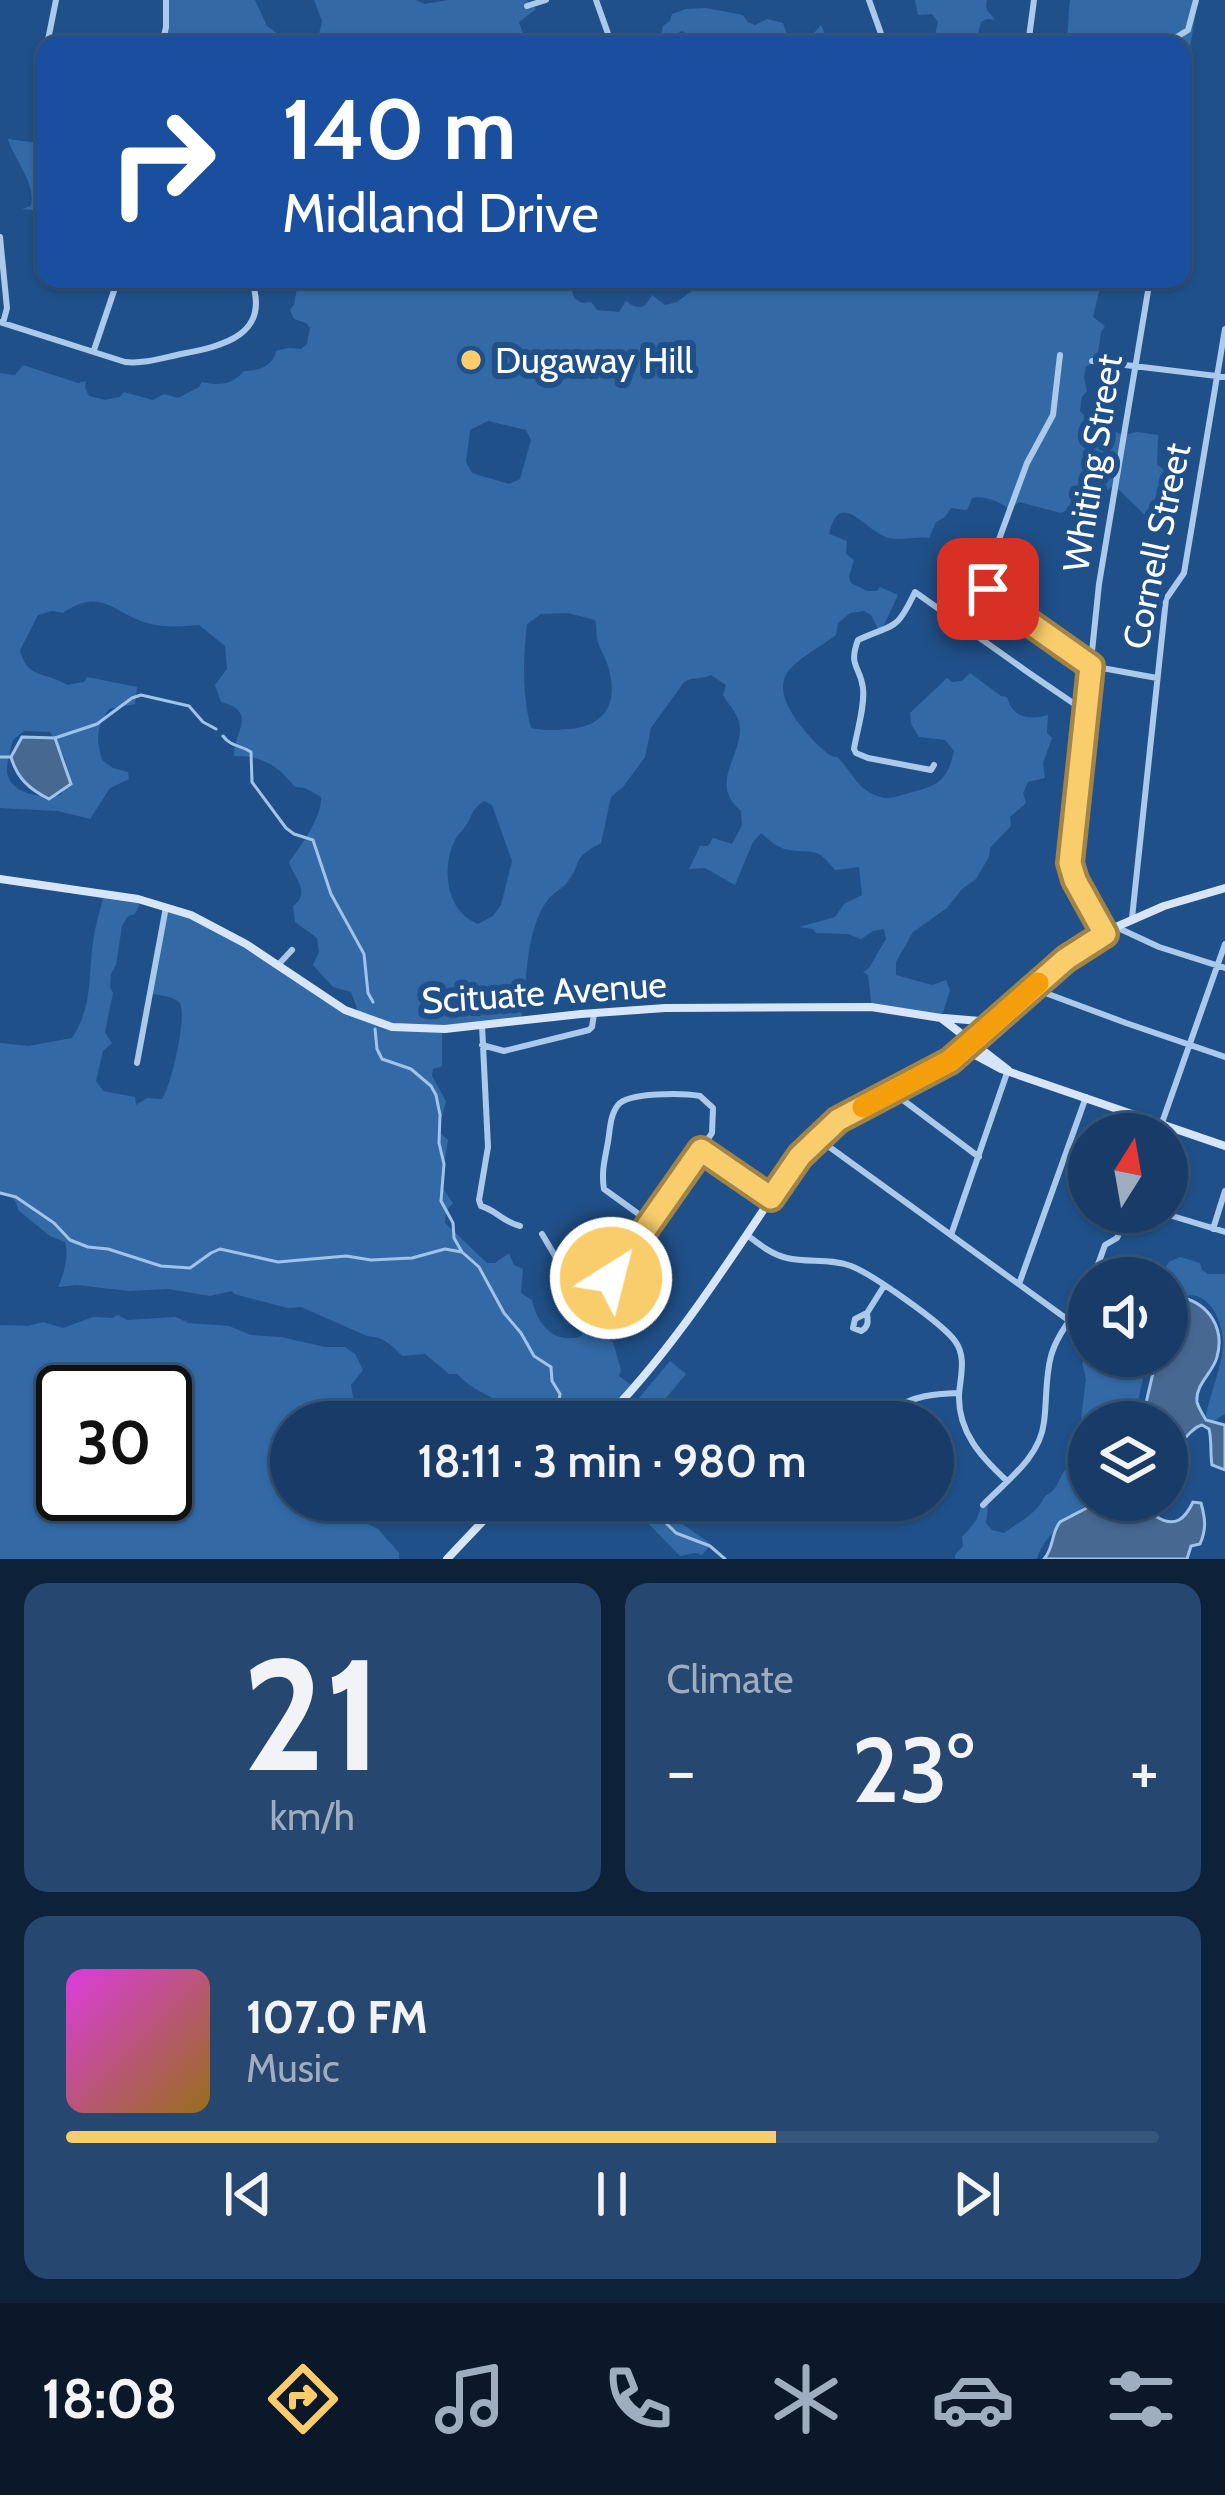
<!DOCTYPE html>
<meta charset="utf-8">
<style>
:root{--surface:#183c67;--page:#254770;--text:#f1f3f6;--muted:#9fadc0;--line:#36567b;--accent:#f9cd6b}
body{margin:0;font-family:Cabin,sans-serif;background:var(--page);color:var(--text);height:100vh;display:flex;flex-direction:column;font-size:45px;white-space:nowrap}
*{box-sizing:border-box;margin:0}
p{font-size:39px;color:var(--muted)}
.icon{flex:none;width:66px;height:66px;fill:none;stroke:currentColor;stroke-width:2;stroke-linecap:round;stroke-linejoin:round}
.map{position:relative;height:1559px;overflow:hidden}
.sheet{display:flex;flex-direction:column;gap:24px;padding:24px;background:#0d2139;flex:1}
.sheet>*{flex:none}
.top-card{position:absolute;left:36px;top:36px;width:1155px;height:252px;border-radius:24px;box-shadow:0 3px 9px #0004,0 0 0 3px var(--line);background:#1a4fa0;color:#fff;overflow:hidden}
.needle{width:78px;rotate:11deg}
.buttons{position:absolute;left:1068px;top:1113px;display:grid;gap:24px}
.buttons a{display:grid;place-items:center;width:120px;height:120px;border-radius:50%;background:var(--surface);box-shadow:0 3px 9px #0004,0 0 0 3px var(--line);font-size:60px}
.speed{position:absolute;left:36px;top:1365px;display:flex;gap:24px;font-size:60px;font-weight:700;text-align:center}
.speed>*{display:grid;place-content:center;width:156px;height:156px;border-radius:50%;background:var(--surface);box-shadow:0 3px 9px #0004,0 0 0 3px var(--line);line-height:1}
.speed .limit{border:6px solid #111;border-radius:18px;background:#fff;color:#111}
.pin{position:absolute;display:grid;place-items:center;width:102px;height:102px;color:#fff;margin:-51px;border-radius:24px;box-shadow:0 6px 18px #0006}
.me{position:absolute;width:132px;margin:-66px;rotate:36deg;stroke-linejoin:round;filter:drop-shadow(0 0 9px #0008)}
.turn{display:flex;align-items:center;gap:42px;height:252px;padding:0 48px;font-size:54px}
.turn .icon{width:156px;height:156px;stroke-width:2.5}
.turn b{display:block;font-size:84px;line-height:102px}
.big{font-size:90px;font-weight:600;line-height:1.1}
.sheet .tile{flex:1;display:flex;flex-direction:column;justify-content:center;gap:18px;min-width:0;padding:0 42px;border-radius:24px;background:var(--page)}
.sheet .dial{align-items:center;gap:0}
.dial b{font-size:156px;line-height:1}
.song{display:flex;align-items:center;gap:36px}
.cover{width:144px;height:144px;border-radius:18px;background:linear-gradient(135deg,hsl(300 70% 55%),hsl(40 70% 35%))}
.played{height:12px;border-radius:6px;background:linear-gradient(90deg,var(--accent) 65%,var(--line) 65%)}
.keys{display:flex;justify-content:space-around;direction:ltr}
.heat{display:flex;justify-content:space-between;align-items:center;font-size:66px;direction:ltr}
.sheet .tiles{flex:1;display:grid;gap:24px;grid-template-columns:1fr 1fr}
.tile:last-child{grid-column:span 2}
.trip{position:absolute;left:270px;top:1401px;width:684px;height:120px;border-radius:60px;background:var(--surface);box-shadow:0 3px 9px #0004,0 0 0 3px var(--line);font-weight:600;line-height:120px;text-align:center}
.tab-bar{display:flex;height:192px;justify-content:space-around;align-items:center;background:#0a1829;color:var(--muted)}
.tab-bar .icon{width:84px;height:84px}
.tab-bar .on{color:var(--accent)}
.tab-bar b{font-size:54px;color:var(--text)}
.map>svg:first-child{display:block}
.green{fill:#336aa6;fill-rule:evenodd}
.water{fill:#466891;stroke:#9ec4ec;stroke-width:3}
.lines{fill:none;stroke-linecap:round;stroke-linejoin:round}
.stream{stroke:#9ec4ec;stroke-width:3}
.minor{stroke:#abc9eb;stroke-width:6}
.secondary{stroke:#d6e6f8;stroke-width:8}
.route-casing{stroke:#a28546;stroke-width:30}
.route{stroke:#f9cd6b;stroke-width:21}
.slow{stroke:#f59e0b;stroke-width:21}
.poi-dot{fill:#f9cd6b;stroke:#205089;stroke-width:4.5}
.labels{text-anchor:middle;dominant-baseline:central;stroke-width:12;stroke-linejoin:round;paint-order:stroke}
.poi-label{font-size:36px;fill:#fff;stroke:#205089;text-anchor:start}
.street-label{font-size:36px;fill:#fff;stroke:#205089}
</style>
<div class="map">
<svg width="1225" height="1559" viewBox="0 0 1225 1559">
<rect width="100%" height="100%" fill="#205089"/>
<path class="green" d="M166,0H255L267,26L293,45H163Z
M314,0H415L425,4L448,0H526L536,9L519,22L527,45H302L319,34L322,21Z
M915,0H987C984,12 990,12 995,20L987,19L981,22L975,45H941L935,35L938,22L932,14L918,15Z
M1070,0H1198L1182,95V45H1065C1069,30 1068,16 1070,0Z
M706,8L743,15L748,22L755,25L767,19L783,23L787,35C804,43 811,38 821,25L826,37L834,41V45H696L695,39L682,31L668,38L661,35L663,26L670,21L672,14L686,9Z
M44,120L45,121L44,267L39,244L38,215L32,210L22,209L31,206C36,182 14,160 8,139L37,143L42,137Z
M316,279H564L571,287L574,298L582,303L591,302L597,310L619,312L626,301C639,311 645,309 652,295L665,305L677,302L696,288L714,291L764,279H1102L1093,317L1105,326L1101,332L1097,360L1086,367L1084,377L1087,391L1082,397L1080,411L1089,420H1101L1105,415L1107,397L1114,399L1108,424L1111,430L1124,435L1137,432L1158,435L1157,465L1167,471L1160,499L1168,508L1158,515L1154,534L1144,514L1117,488L1112,487L1105,491L1104,508L1081,504L1061,513L1019,502L1009,510C1003,502 982,495 972,498L967,510L951,508L945,517L936,522L929,538C916,536 901,541 889,538C866,533 840,486 829,534L847,541L846,554L854,560L849,577L851,583L867,591H877L880,587L898,595L880,633L871,615L864,611L850,613L838,623L836,635C822,646 793,661 786,675C772,699 810,739 827,753C837,761 833,752 842,762C854,776 858,788 875,795C886,800 891,798 902,795C933,786 946,787 954,751L945,740L919,737L911,724L910,713L947,678L952,682L962,681L970,673L1001,696L1007,697C1012,717 1029,721 1048,715L1047,733L1052,738L1043,763L1045,778L1028,782L1023,793L1026,803L1010,817L1011,826L990,848L989,857L976,879L962,889L947,908L913,932L896,962V975L932,985L946,980L950,990L941,1019L872,1009L868,975L863,972L869,968L886,939L884,929L873,931L861,939L848,934L816,933L813,929L799,927L835,917L844,904L862,895L859,867L835,870C815,845 814,854 789,850C778,848 769,840 761,833L753,842L735,885L705,868L689,869L700,846H708L713,838L732,844L742,825L741,811C709,784 740,759 740,729C740,715 730,707 723,695L726,685L711,675C702,680 693,676 684,682L651,728L645,757L623,787L611,797L601,843C568,860 584,864 565,885C563,887 552,895 550,897C524,928 528,982 521,1019L442,1030V1066L433,1069L432,1076L446,1101L438,1131L448,1140L441,1186L453,1203L446,1211L445,1223L487,1263H495L509,1253L514,1265L523,1269L521,1293L532,1300C536,1319 549,1341 573,1338C591,1336 573,1330 593,1334C597,1335 609,1340 613,1342L621,1370L619,1376L634,1387L603,1422H530C509,1401 477,1396 457,1374H449L425,1354L402,1356C391,1344 383,1337 367,1336L301,1307L288,1308L234,1294L232,1291L210,1296L168,1289L129,1291L77,1285L58,1287C64,1275 69,1255 65,1242L50,1236L18,1210C16,1198 12,1196 0,1195V1043L28,1046L72,1038C93,1006 88,979 93,942C95,926 100,910 104,894L141,901L135,914L128,916L122,926L116,965L111,974L110,987L113,993L105,1032L112,1043L103,1051L96,1081L103,1091L135,1097L136,1105L147,1098L162,1099C170,1089 189,1013 179,1002C173,996 157,995 149,993L166,907L209,922L318,992L359,1014L351,992L333,987L313,965L319,952L317,938L295,922L293,906C312,892 293,877 289,862C301,846 323,815 321,797L305,788L295,787C277,765 263,756 234,756C233,733 259,711 221,702L215,685L227,669L225,646L199,625C182,626 169,628 151,624C115,616 103,585 63,613L52,611L38,615L20,650C27,680 46,671 67,685L84,682L87,677L137,687L135,704L109,709C96,727 96,740 102,760L113,768L128,772L129,779L110,788L90,819L58,811L0,808V373L15,375L23,365L78,383L86,381L85,388L89,396L105,400L120,397L124,392L153,400L164,394L178,398L199,387L202,382C218,386 233,385 244,371C258,371 274,366 276,351L288,348L301,349L307,344L310,328L306,323L294,319L290,310L294,305L297,288L312,285ZM488,421L526,430L531,440L520,479L509,484L472,473L466,462L470,430ZM568,613L595,620C597,626 596,632 597,639C599,647 605,657 608,666C619,703 606,725 570,729C556,730 545,731 531,728C522,694 523,658 527,624L541,614ZM24,731L50,732C64,753 75,772 61,795C45,799 10,795 7,772C6,763 11,749 13,740ZM484,801L492,805L512,861L501,905L493,916L478,924C446,912 441,868 455,840C458,834 463,830 467,824C473,813 473,808 484,801Z
M1180,1257L1200,1263L1202,1270L1208,1274H1225V1414L1212,1422L1207,1421L1206,1414C1211,1392 1220,1371 1223,1349C1225,1327 1212,1290 1184,1296C1178,1298 1173,1302 1167,1305V1278H1140L1145,1272L1160,1276L1169,1262Z
M118,1315L127,1320L176,1317L188,1323L229,1326L251,1335L281,1337L325,1347H345L355,1354L363,1370L351,1385L354,1404L364,1422H291C291,1443 275,1458 273,1479L291,1488V1500H321L378,1529L399,1553V1559H0V1325L28,1326L43,1322L63,1328L93,1317L112,1318ZM63,1392H165V1494H63Z
M1089,1353V1356H1148L1137,1405V1422L1089,1423L1081,1419L1086,1379L1082,1363Z
M670,1361L686,1374L646,1422H619Z
M1089,1451L1091,1500C1071,1520 1045,1531 1037,1559H955V1555L963,1546L962,1537L976,1521L981,1507L988,1505L986,1523L992,1530L1004,1533C1020,1521 1036,1515 1045,1496C1056,1490 1056,1486 1062,1475C1067,1465 1079,1457 1089,1451Z
M594,1500H654L668,1514L711,1544L702,1555L696,1553L680,1556L636,1511Z"/>
<path class="water" d="M22,737L55,738L71,784L49,799C29,789 17,778 11,757Z
M1181,1297C1209,1304 1225,1328 1217,1357C1213,1373 1195,1384 1197,1402C1198,1407 1203,1415 1206,1420L1225,1425V1470L1212,1465C1210,1453 1212,1441 1209,1429L1202,1425C1190,1428 1179,1448 1167,1457V1422H1146V1403L1157,1356H1167L1168,1306Z
M1102,1500H1155L1157,1517C1175,1528 1185,1519 1193,1502L1201,1503C1205,1518 1207,1528 1200,1544L1191,1546L1187,1559H1044C1054,1548 1051,1533 1060,1522Z"/>
<g class="lines">
<path class="stream" d="M223,736C231,747 241,745 251,752L252,782L286,828L294,834L313,840L331,894L364,954L368,993L373,1002
M55,738L97,724L132,698L141,695L189,706L203,722L216,729
M0,757H11
M375,1029L377,1049L382,1059L411,1069L431,1086L436,1095L440,1115L439,1143L444,1164L441,1201L453,1223L454,1238L462,1252
M0,1193L16,1197L54,1223L70,1240L88,1247L108,1249L161,1266L190,1268L211,1253L220,1249L278,1262L346,1256L371,1260L412,1258L445,1249L462,1252L479,1267L504,1313L521,1333L534,1356L551,1367L552,1381L560,1394L556,1422
M643,1500L676,1533L710,1546L725,1559"/>
<path class="minor" d="M596,0L612,45
M869,0L885,45
M527,6L546,0
M47,45L56,0
M162,45L166,27V0
M1028,45L1034,0
M1164,45L1188,30L1196,0
M0,237L7,308L3,323
M0,322L125,362C145,364 162,358 181,354C223,346 272,335 251,279
M94,350L118,279
M1060,355L1053,415L1027,463L987,572L988,589L996,599L1091,666L1157,678
M1092,361L1225,377
M934,765L931,770L868,758L856,753L854,749C857,730 865,707 863,688C860,665 848,667 858,640C895,623 896,632 915,592L1029,673L1073,703L1086,708
M1132,918L1166,599L1184,573L1225,329
M1116,927L1159,947L1225,968
M1105,934L1075,881L1070,863L1099,584L1150,279
M278,965L292,950
M1032,988L1126,1023L1225,1057
M482,1025L488,1147L479,1200L481,1206C496,1210 503,1222 520,1226
M482,1045L504,1051L589,1030L592,1027L594,1014
M137,1063L166,907
M891,1091L979,1157
M1158,1134L1225,944
M817,1138L1071,1322
M701,1151L771,1198
M1159,1212L1225,1232
M1213,1229L1225,1191
M542,1234L570,1281L595,1287L611,1278L712,1133L713,1108L700,1096C683,1093 628,1092 618,1105C610,1115 610,1130 608,1142C605,1158 601,1173 604,1189L651,1223
M747,1235C759,1244 772,1255 787,1258C808,1263 830,1258 851,1266C872,1274 942,1323 955,1341C967,1357 960,1378 959,1395C958,1432 981,1457 1007,1481
M951,1235L1008,1070
M1093,1278L1105,1245L1117,1238L1130,1212
M1019,1284L1086,1097
M867,1313C868,1321 869,1327 861,1331L853,1328L855,1319L867,1313L884,1286
M893,1410C914,1395 934,1394 959,1393
M983,1505C1006,1481 1040,1458 1044,1422C1047,1400 1045,1378 1051,1356C1058,1331 1078,1312 1089,1289"/>
<path class="secondary" d="M0,879L138,899L191,915L246,944L345,1010L392,1027L445,1029L581,1014L665,1008L871,1007L941,1018L1008,1070
M944,1018L980,1021L1000,1017
M973,1045L975,1055L1001,1069L1225,1146
M602,1422C680,1343 737,1247 800,1156L838,1121L951,1061L1066,959L1116,927L1164,906L1225,888
M447,1559L484,1520L510,1500"/>
</g>
<g class="lines">
<defs>
<path id="route" d="M611,1278L701,1150L771,1198L800,1156L838,1120L950,1061L1066,959L1105,934L1075,880L1070,863L1091,666L996,599L988,589"/>
</defs>
<use href="#route" class="route-casing"/>
<use href="#route" class="route"/>
<path class="slow" d="M863,1107L950,1061L1038,983"/>
</g>
<circle class="poi-dot" cx="471" cy="360" r="12"/>
<g class="labels">
<g class="poi-label">
<text x="495" y="360">Dugaway Hill</text>
</g>
<g class="street-label">
<text transform="translate(1092 463) rotate(-81)">Whiting Street</text>
<text transform="translate(1156 546) rotate(-78)">Cornell Street</text>
<text transform="translate(544 992) rotate(-4)">Scituate Avenue</text>
</g>
</g>
</svg>
<div class="buttons">
<a><svg class="needle" viewBox="-14 -14 28 28"><path d="M0-13l5 13h-10z" fill="#e53935"/><path d="M0 13l5-13h-10z" fill="#9fadc0"/></svg></a>
<a><svg class="icon" aria-label="sound" viewBox="0 0 24 24"><path d="M4 9h4l5-4v14l-5-4H4zM17 9q2 3 0 6"/></svg></a>
<a><svg class="icon" aria-label="layers" viewBox="0 0 24 24"><path d="M12 4l9 5-9 5-9-5zM3 14l9 5 9-5"/></svg></a>
</div>
<div class="speed"><div class="limit">30</div></div>
<div class="pin" style="left:988px;top:589px;background:#d93025"><svg class="icon" aria-label="arrive" viewBox="0 0 24 24"><path d="M6 21V4h12l-3 4 3 4H6"/></svg></div>
<svg class="me" style="left:611px;top:1278px" viewBox="-20 -20 40 40"><circle r="17" fill="#f9cd6b" stroke="#fff" stroke-width="3"/><path d="M0-11L8 9 0 5-8 9z" fill="#fff"/></svg>
<div class="trip">18:11 · 3 min · 980 m</div>
<div class="top-card">
<div class="turn"><svg class="icon" aria-label="right" viewBox="0 0 24 24"><path d="M7 20v-9h11M14 6l5 5-5 5"/></svg><div><b>140 m</b>Midland Drive</div></div>
</div>
</div>
<section class="sheet">
<div class="tiles">
<div class="tile dial"><b>21</b><p>km/h</p></div>
<div class="tile"><p>Climate</p>
<div class="heat"><a>−</a><b class="big">23°</b><a>+</a></div>
</div>
<div class="tile">
<div class="song"><i class="cover"></i><div><b>107.0 FM</b><p>Music</p></div></div>
<div class="played"></div>
<div class="keys"><svg class="icon" aria-label="previous" viewBox="0 0 24 24"><path d="M18 5L8 12l10 7zM5 5v14"/></svg><svg class="icon" aria-label="pause" viewBox="0 0 24 24"><path d="M8 5v14M16 5v14"/></svg><svg class="icon" aria-label="next" viewBox="0 0 24 24"><path d="M6 5l10 7-10 7zM19 5v14"/></svg></div>
</div>
</div>
</section>
<nav class="tab-bar">
<b>18:08</b>
<svg class="icon on" aria-label="directions" viewBox="0 0 24 24"><path d="M12 3l9 9-9 9-9-9zM9 14v-3h6M13 9l2 2-2 2"/></svg>
<svg class="icon" aria-label="music" viewBox="0 0 24 24"><path d="M9 18V5l10-2v13"/><circle cx="6" cy="18" r="3"/><circle cx="16" cy="16" r="3"/></svg>
<svg class="icon" aria-label="phone" viewBox="0 0 24 24"><path d="M5 4h4l2 5-3 2q2 4 5 5l2-3 5 2v4C11 20 4 13 5 4z"/></svg>
<svg class="icon" aria-label="climate" viewBox="0 0 24 24"><path d="M12 3v18M4 7l16 10M4 17L20 7"/></svg>
<svg class="icon" aria-label="car" viewBox="0 0 24 24"><path d="M5 17H2v-5l4-1 3-4h7l3 4 3 1v5h-3M9 17h6M6 11h13"/><circle cx="7" cy="17" r="2"/><circle cx="17" cy="17" r="2"/></svg>
<svg class="icon" aria-label="filters" viewBox="0 0 24 24"><path d="M4 7h16M4 17h16"/><circle cx="9" cy="7" r="2"/><circle cx="15" cy="17" r="2"/></svg>
</nav>
